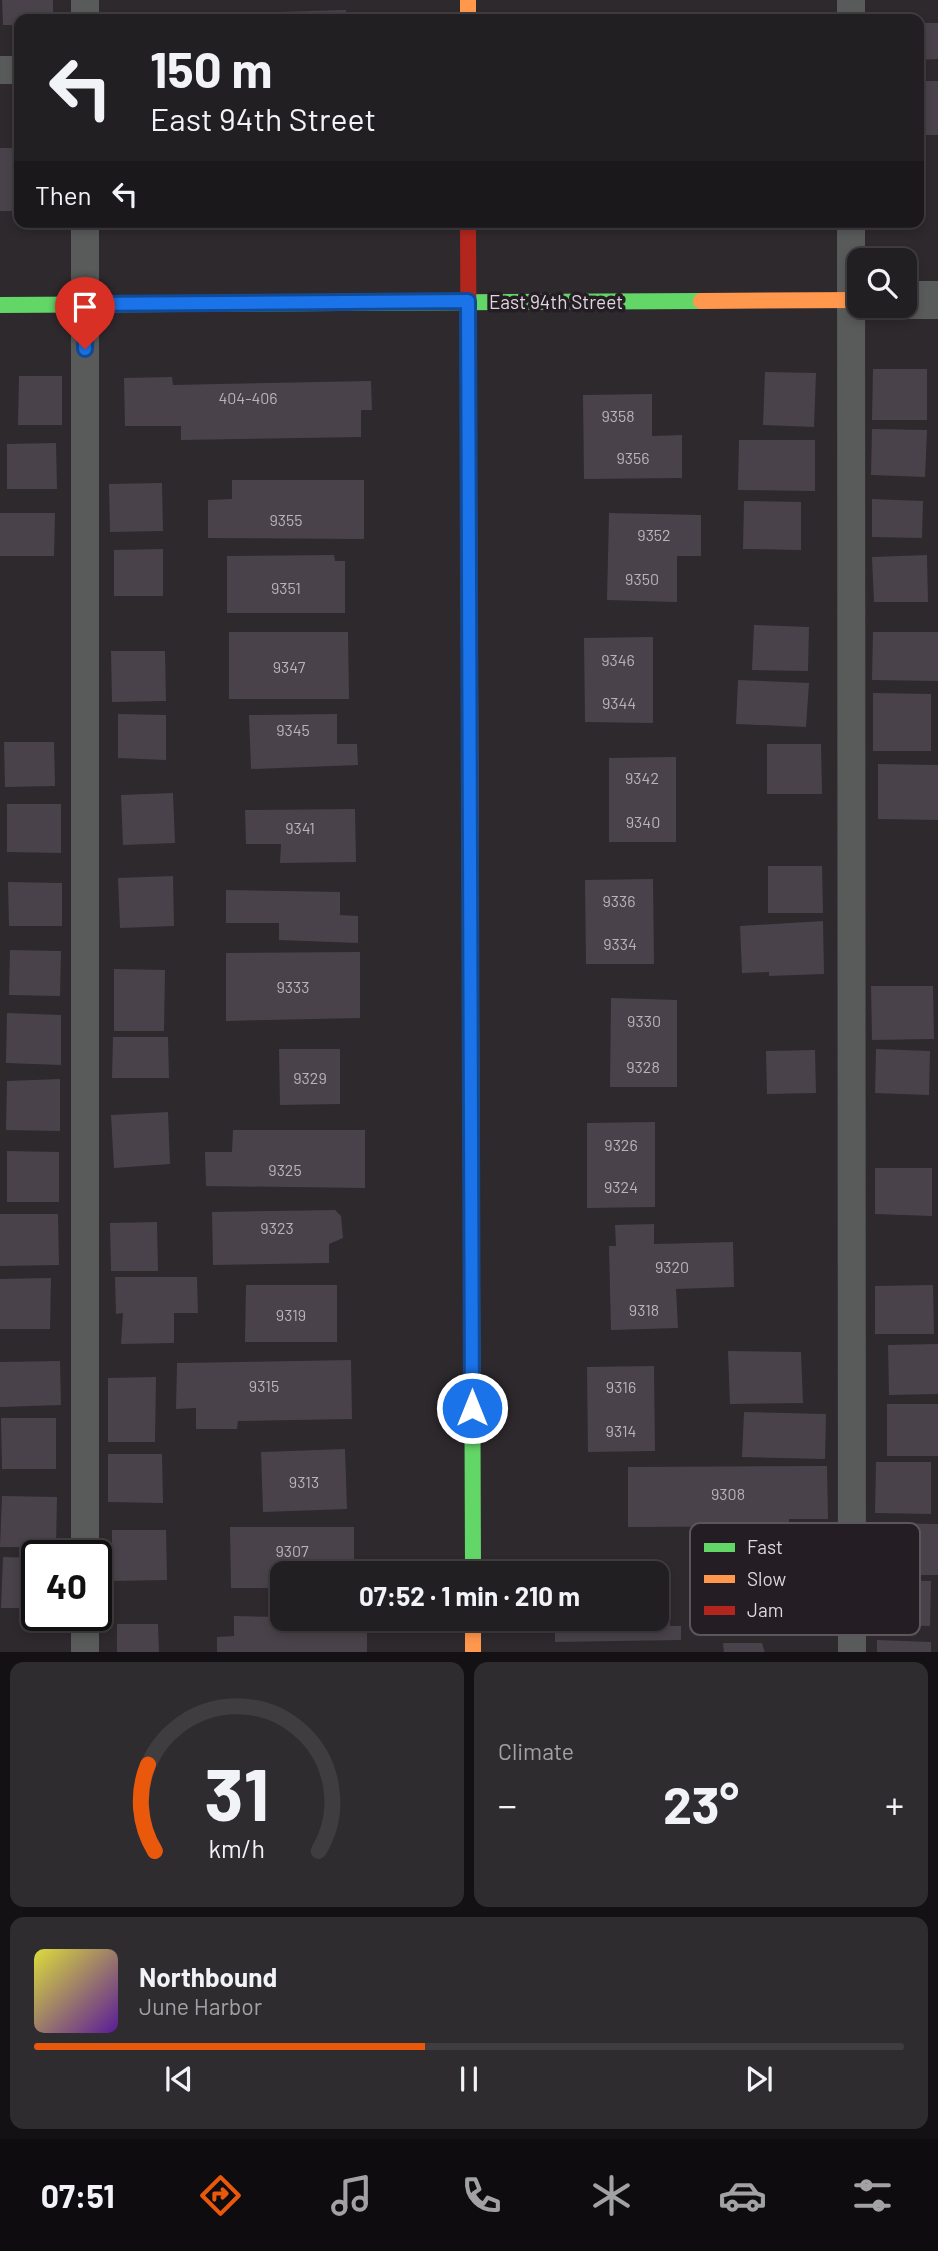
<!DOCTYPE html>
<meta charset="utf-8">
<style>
:root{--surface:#221f22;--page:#2e2c2f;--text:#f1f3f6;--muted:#a2a2a5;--line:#3f3d40;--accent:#ea580c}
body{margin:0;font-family:Barlow,sans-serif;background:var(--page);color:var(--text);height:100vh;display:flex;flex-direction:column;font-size:26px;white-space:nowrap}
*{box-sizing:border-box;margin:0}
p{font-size:23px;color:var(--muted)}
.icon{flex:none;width:38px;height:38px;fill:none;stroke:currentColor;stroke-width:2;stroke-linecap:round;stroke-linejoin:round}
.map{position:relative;height:1652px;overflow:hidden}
.details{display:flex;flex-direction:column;gap:10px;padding:10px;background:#131113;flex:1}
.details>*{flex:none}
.banner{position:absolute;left:14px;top:14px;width:910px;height:214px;border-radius:14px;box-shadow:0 4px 10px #0003,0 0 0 2px var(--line);background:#221f22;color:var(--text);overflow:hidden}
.fabs{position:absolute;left:847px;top:248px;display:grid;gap:14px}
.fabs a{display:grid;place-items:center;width:70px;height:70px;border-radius:14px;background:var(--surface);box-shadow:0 4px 10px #0003,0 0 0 2px var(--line);font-size:35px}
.speed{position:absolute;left:21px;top:1540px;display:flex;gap:14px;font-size:35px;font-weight:700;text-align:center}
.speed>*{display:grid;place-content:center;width:91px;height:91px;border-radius:50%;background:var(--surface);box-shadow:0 4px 10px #0003,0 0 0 2px var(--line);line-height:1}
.speed .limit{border:4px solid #111;border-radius:10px;background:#fff;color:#111}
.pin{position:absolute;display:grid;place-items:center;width:60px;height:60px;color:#fff;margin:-72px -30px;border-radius:50% 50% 50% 0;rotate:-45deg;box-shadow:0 0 7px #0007}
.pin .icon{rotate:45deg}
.me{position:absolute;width:77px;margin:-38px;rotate:0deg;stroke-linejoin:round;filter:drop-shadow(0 0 5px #0008)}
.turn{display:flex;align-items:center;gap:24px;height:147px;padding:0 21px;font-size:32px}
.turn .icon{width:91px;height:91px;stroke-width:2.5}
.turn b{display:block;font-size:49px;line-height:60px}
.then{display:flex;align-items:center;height:66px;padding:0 21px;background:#0003;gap:14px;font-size:26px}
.big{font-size:52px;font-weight:700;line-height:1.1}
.details .card{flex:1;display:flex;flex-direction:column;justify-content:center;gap:10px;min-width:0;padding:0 24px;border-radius:14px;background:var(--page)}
.details .dial{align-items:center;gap:0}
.dial svg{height:182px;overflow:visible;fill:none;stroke:var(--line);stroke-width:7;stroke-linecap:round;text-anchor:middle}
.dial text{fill:var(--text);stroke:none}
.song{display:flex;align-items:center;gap:21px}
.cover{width:84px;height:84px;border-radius:10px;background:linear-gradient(135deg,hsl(60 70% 55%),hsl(270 70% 35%))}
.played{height:7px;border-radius:4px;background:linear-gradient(90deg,var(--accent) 45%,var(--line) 45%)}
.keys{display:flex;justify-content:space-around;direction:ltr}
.heat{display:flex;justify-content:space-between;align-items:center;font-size:38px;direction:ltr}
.details .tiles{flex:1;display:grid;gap:10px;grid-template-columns:1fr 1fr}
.card:last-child{grid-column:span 2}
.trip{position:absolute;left:270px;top:1561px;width:399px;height:70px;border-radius:14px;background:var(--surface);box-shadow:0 4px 10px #0003,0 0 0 2px var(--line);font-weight:700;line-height:70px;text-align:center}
.menu{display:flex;height:112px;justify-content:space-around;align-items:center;background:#0e0c0e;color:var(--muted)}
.menu .icon{width:49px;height:49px}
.menu .active{color:var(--accent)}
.menu b{font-size:32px;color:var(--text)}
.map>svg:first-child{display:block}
.building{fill:#4a424a}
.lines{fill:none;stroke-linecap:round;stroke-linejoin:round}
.lane{stroke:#595a5a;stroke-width:28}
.street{stroke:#595a5a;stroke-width:38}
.fast{stroke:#63d668;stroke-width:16}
.slow{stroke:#ff974d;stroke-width:16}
.jam{stroke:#b3261e;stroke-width:16}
.route-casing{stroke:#114b97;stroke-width:18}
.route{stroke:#1a73e8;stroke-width:12}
.labels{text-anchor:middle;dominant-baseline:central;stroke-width:7;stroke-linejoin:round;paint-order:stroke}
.number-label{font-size:16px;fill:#b9b2b8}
.street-label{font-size:19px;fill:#ded8dd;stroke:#251d24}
.key{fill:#251d24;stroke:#5c555c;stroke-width:2}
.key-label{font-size:19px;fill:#ded8dd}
</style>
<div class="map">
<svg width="938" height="1653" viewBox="0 0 938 1653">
<rect width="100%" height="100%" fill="#2d292d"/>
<path class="building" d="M2,0H53V19H19V25H3Z
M346,10V19H210V14Z
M169,16V19H131V17Z
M919,23H938V59L919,60Z
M919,81H938V135H919Z
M0,148H19V211H0Z
M873,369H927V420H872Z
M765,372L816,373L814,427L763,425Z
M19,376H62V425H18Z
M172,377L173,385L371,381L372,410H361V437L181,440V426H125L124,378Z
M652,394V436L682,435V478L584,479L583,395Z
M872,429L927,430L925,477L871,475Z
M739,440H815V491L738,490Z
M56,443L57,489H7V444Z
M232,480H364V539L208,538V500L232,499Z
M162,483L163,531L110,532L109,484Z
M872,499L923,501L922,538L872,537Z
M744,501L801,502V550L743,549Z
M0,513H55L54,556H0Z
M609,513L701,515V556H677V602L607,600Z
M163,549V596H114V550Z
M334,555L335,561H345V613H227V556Z
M927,555L928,602H874L872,557Z
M754,625L809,627L808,671L752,670Z
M229,632H348L349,699H229Z
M873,632H938V681L872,680Z
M653,637V723L585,722L584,638Z
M111,651H165L166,701L112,702Z
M738,680L809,683L806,727L736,724Z
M873,693L931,694V751H873Z
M118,714L166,715V760L118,758Z
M337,714V744H357L358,765L251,769L249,715Z
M4,742H54L55,786L5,787Z
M767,744H821L822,794H767Z
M676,757V842H609V758Z
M878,764L938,765V820L878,819Z
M173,793L175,843L123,845L121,795Z
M7,804H61V853L7,852Z
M355,809L356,862L280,863L281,844H246L245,810Z
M768,866H822L823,913H768Z
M173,876L174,926L120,928L118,878Z
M653,879L654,964H586L585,880Z
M8,882L62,883V926H9Z
M226,890L340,892V915L358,916V943L279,940V923H226Z
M823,921L824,974L769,976V972L742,973L740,926Z
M10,950L61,951L60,996L9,995Z
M360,952V1018L226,1021V953Z
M114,969L165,970L164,1031H114Z
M871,986H933L934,1039L872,1040Z
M611,998L677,1000V1087H610Z
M7,1013L61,1015V1065L6,1063Z
M113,1037H168L169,1078H112Z
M279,1049H340V1104L280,1105Z
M876,1049L930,1051L929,1095L875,1093Z
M815,1050L816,1093L767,1094L766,1051Z
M60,1079V1131L6,1130L7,1081Z
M168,1112L170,1164L114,1168L111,1115Z
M655,1122V1207L587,1208V1123Z
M233,1130H365V1188L206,1186L205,1152H232Z
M7,1151L59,1152V1202H7Z
M875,1168H932V1216L875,1214Z
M335,1210L341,1216L343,1238L329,1244V1263L213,1265L212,1212Z
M0,1214H58L59,1265L0,1266Z
M157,1222L158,1271H111L110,1223Z
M654,1224V1244L733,1242L734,1287L676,1289L678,1328L611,1330L609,1246H616L615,1225Z
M115,1277H197L198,1313H174V1343L121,1344L123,1313L116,1314Z
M51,1278L50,1329H0V1279Z
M246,1285H337V1342H245Z
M933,1285L934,1334H875V1286Z
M938,1344V1394L889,1395L888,1345Z
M728,1351L801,1352L803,1403L730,1404Z
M351,1360L352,1419L238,1421L237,1429H196V1408L176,1409L177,1363Z
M60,1361L61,1405L0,1407V1362Z
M654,1366L655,1451L588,1452L587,1367Z
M156,1377L155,1442H108V1378Z
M887,1404H938V1456H887Z
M744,1412L826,1414L825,1459L742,1457Z
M1,1418H56V1469H2Z
M345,1449L347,1509L263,1512L261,1452Z
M108,1454H162L163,1503L108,1502Z
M876,1462H931V1514L875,1513Z
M827,1466L828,1519H789V1526L628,1527V1467Z
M2,1496L57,1497L56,1547H0Z
M876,1523L938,1524V1575H877Z
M230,1527H354V1573H282V1588H231Z
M112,1530H166L167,1580L112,1581Z
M3,1557L37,1558V1608H1Z
M882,1580L931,1581L930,1626L880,1625Z
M656,1593H669L670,1626H681V1640L555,1642V1619H656Z
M234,1616L367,1619V1653H217V1637L234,1636Z
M117,1624H158L159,1653H117Z
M877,1640L931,1642V1653H877Z
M723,1643H762L765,1653H724Z"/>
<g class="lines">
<path class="lane" d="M851,0V19
M85,19V0
M0,70H19
M85,222V1556
M851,222L852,1653
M85,1615V1653"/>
<path class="street" d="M905,300H938"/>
<path class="fast" d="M0,305L701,301
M471,1000L473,1573"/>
<path class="slow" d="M468,0V19
M701,301L859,300
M470,674L471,1000
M473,1619V1653"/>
<path class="jam" d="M468,222L470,674"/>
</g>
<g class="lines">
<defs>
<path id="route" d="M85,349V304L468,301L472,1408"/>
</defs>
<use href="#route" class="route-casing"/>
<use href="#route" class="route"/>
</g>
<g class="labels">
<g class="number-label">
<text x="248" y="397">404-406</text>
<text x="618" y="415">9358</text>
<text x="633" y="457">9356</text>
<text x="286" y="519">9355</text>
<text x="654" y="534">9352</text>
<text x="642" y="578">9350</text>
<text x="286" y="587">9351</text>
<text x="618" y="659">9346</text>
<text x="289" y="666">9347</text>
<text x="619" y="702">9344</text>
<text x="293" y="729">9345</text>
<text x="642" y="777">9342</text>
<text x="643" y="821">9340</text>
<text x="300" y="827">9341</text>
<text x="619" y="900">9336</text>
<text x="620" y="943">9334</text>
<text x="293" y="986">9333</text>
<text x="644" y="1020">9330</text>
<text x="643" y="1066">9328</text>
<text x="310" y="1077">9329</text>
<text x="621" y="1144">9326</text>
<text x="285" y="1169">9325</text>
<text x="621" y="1186">9324</text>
<text x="277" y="1227">9323</text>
<text x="672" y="1266">9320</text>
<text x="644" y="1309">9318</text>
<text x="291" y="1314">9319</text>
<text x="264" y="1385">9315</text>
<text x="621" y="1386">9316</text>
<text x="621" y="1430">9314</text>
<text x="304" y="1481">9313</text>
<text x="728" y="1493">9308</text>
<text x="292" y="1550">9307</text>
</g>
<g class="street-label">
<text x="556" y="301">East 94th Street</text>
</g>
</g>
<rect x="690" y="1523" width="230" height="112" rx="10" class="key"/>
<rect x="704" y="1543" width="31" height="9" fill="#63d668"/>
<rect x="704" y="1575" width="31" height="8" fill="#ff974d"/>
<rect x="704" y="1606" width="31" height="9" fill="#b3261e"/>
<g class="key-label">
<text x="747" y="1554">Fast</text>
<text x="747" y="1586">Slow</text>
<text x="747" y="1617">Jam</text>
</g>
</svg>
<div class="fabs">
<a><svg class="icon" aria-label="search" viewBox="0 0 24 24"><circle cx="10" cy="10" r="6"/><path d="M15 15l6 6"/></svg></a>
</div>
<div class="speed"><div class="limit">40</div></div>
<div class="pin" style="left:85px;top:349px;background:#d93025"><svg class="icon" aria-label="arrive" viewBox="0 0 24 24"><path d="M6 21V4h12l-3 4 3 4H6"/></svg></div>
<svg class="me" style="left:472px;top:1408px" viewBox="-20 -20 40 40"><circle r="17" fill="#1a73e8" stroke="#fff" stroke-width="3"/><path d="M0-11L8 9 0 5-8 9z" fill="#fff"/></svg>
<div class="trip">07:52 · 1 min · 210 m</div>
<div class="banner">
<div class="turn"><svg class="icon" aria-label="left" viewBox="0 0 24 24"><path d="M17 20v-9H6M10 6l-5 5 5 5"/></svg><div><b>150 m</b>East 94th Street</div></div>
<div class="then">Then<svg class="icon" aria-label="left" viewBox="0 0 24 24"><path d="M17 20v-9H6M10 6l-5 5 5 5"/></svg></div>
</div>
</div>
<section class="details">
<div class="tiles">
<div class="card dial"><svg viewBox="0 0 100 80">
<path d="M14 69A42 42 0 1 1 86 69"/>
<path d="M14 69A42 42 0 0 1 11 31" stroke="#ea580c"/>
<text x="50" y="56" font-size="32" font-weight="700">31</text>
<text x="50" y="72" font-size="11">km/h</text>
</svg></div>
<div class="card"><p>Climate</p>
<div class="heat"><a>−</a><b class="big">23°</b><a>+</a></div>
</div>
<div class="card">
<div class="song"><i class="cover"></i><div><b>Northbound</b><p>June Harbor</p></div></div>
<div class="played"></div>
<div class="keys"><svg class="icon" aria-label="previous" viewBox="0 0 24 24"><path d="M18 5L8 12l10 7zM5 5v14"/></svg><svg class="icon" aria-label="pause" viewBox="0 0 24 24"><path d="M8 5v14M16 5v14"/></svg><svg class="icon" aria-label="next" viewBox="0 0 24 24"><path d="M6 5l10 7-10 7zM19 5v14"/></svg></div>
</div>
</div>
</section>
<nav class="menu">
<b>07:51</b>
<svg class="icon active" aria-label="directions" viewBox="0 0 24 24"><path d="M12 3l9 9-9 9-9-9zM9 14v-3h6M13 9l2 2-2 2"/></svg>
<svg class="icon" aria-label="music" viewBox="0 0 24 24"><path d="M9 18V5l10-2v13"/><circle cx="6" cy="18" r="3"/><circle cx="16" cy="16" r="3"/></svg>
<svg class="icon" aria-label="phone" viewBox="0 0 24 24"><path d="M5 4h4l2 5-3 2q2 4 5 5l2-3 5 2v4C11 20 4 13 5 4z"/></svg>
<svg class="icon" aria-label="climate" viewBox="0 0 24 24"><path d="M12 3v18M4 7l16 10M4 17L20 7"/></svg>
<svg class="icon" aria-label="car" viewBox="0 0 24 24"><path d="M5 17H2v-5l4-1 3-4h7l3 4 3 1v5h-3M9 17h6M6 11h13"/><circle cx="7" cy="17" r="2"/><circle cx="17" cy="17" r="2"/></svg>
<svg class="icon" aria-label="filters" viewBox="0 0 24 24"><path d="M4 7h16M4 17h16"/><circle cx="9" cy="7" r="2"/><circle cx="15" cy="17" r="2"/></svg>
</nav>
